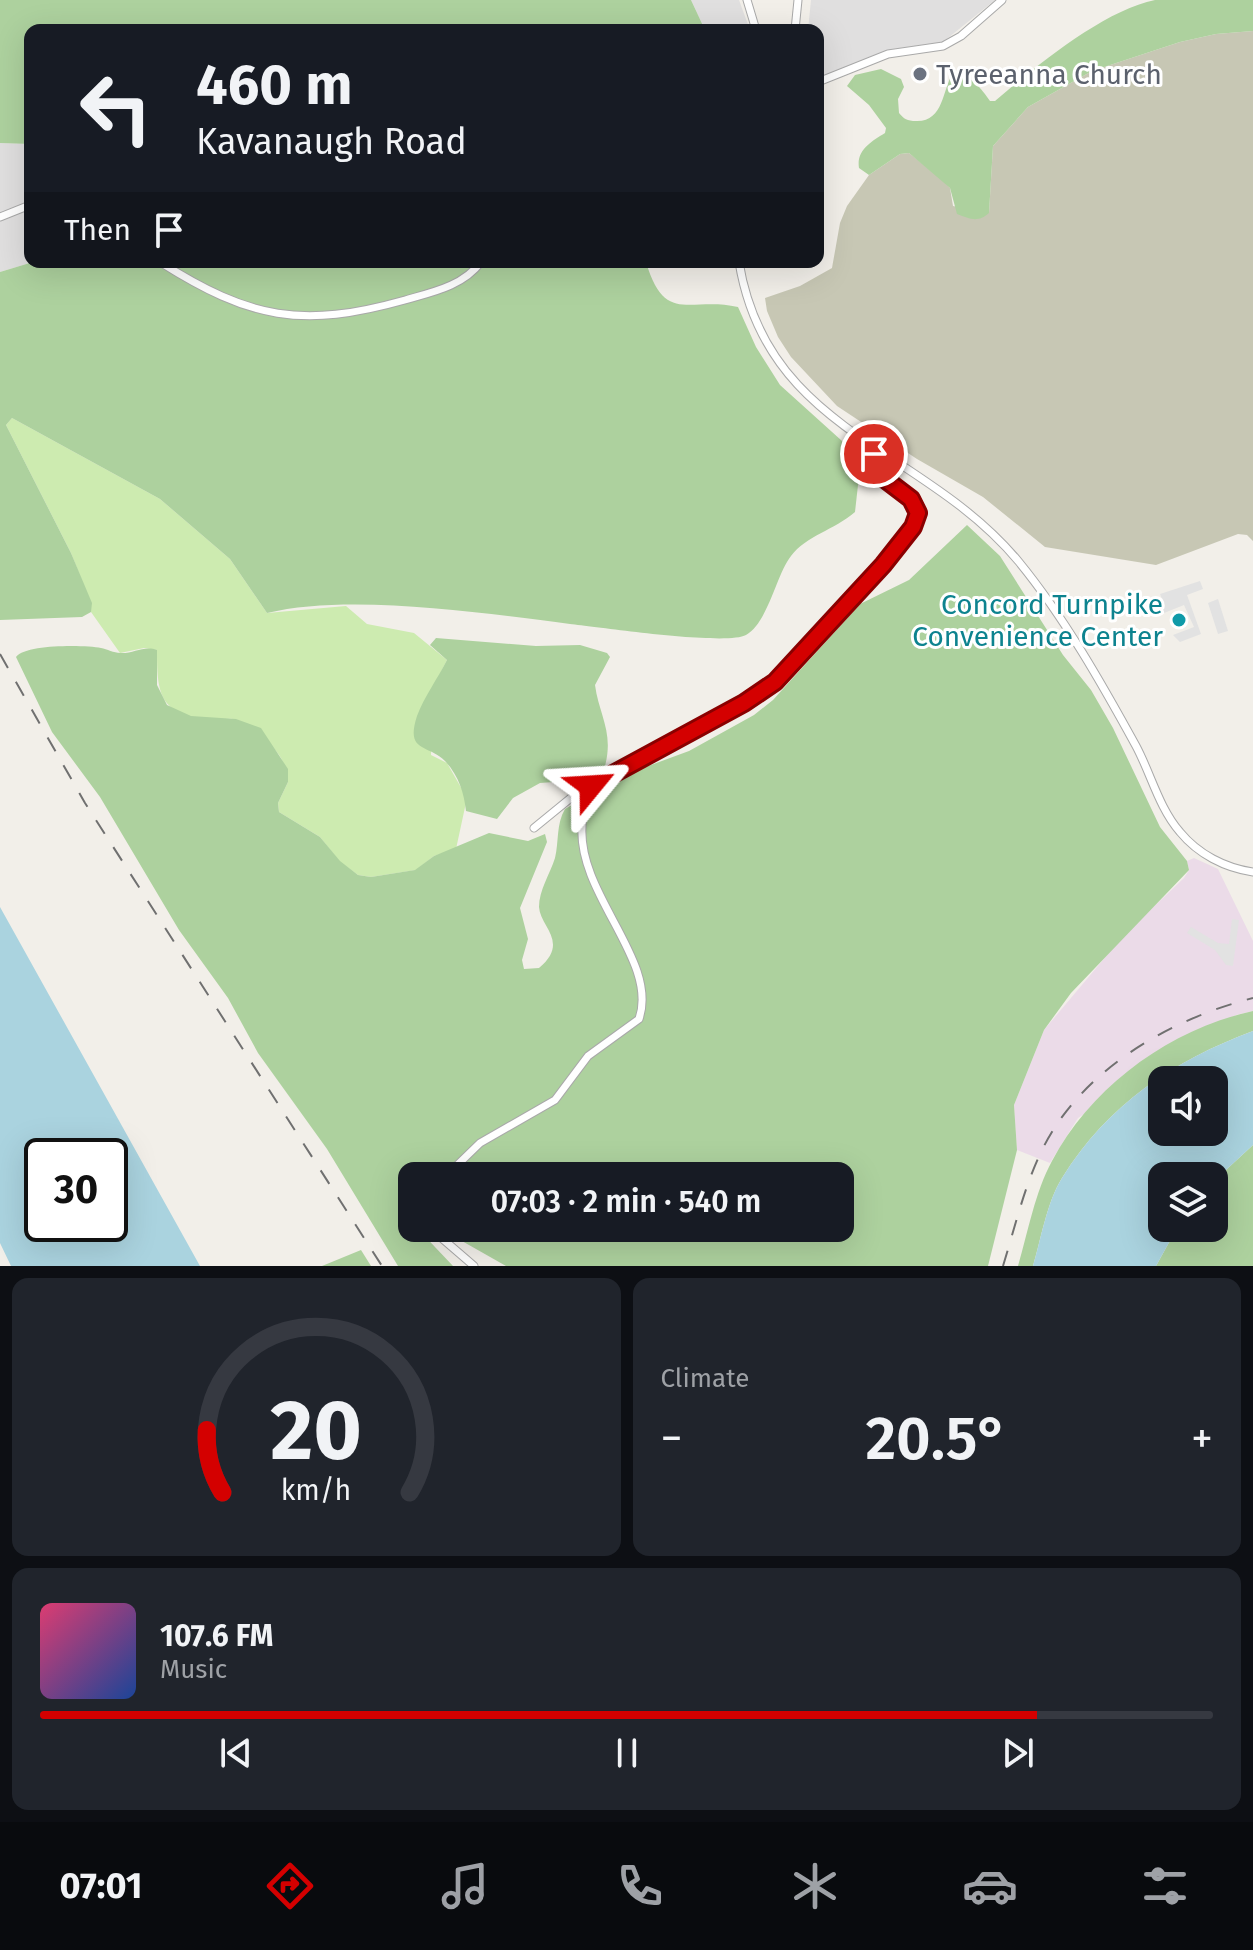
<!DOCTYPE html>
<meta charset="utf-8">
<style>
:root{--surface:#171b24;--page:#20242c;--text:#f1f3f6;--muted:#9ea1a6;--line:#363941;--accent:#d40000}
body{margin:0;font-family:"Fira Sans",sans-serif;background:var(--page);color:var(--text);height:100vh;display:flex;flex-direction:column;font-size:30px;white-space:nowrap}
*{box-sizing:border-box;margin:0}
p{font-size:26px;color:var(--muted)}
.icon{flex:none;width:44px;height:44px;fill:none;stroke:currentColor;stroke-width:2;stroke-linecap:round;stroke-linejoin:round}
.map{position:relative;height:1266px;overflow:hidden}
.panel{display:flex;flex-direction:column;gap:12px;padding:12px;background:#0d0f14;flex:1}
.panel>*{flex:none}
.guide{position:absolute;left:24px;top:24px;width:800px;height:244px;border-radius:16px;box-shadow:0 8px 32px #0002;background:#171b24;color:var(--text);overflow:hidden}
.buttons{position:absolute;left:1148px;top:1066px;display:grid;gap:16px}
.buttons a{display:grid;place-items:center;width:80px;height:80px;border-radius:16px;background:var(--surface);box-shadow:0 8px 32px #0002;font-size:40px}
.speed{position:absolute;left:24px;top:1138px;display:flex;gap:16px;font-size:40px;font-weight:700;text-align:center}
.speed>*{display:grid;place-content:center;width:104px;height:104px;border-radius:50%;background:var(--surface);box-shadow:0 8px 32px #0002;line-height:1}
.speed .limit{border:4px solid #111;border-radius:12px;background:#fff;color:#111}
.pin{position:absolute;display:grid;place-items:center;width:68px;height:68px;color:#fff;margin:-34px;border:4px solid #fff;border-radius:50%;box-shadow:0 2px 8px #0007}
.me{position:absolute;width:88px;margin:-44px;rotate:63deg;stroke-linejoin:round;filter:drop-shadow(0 0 6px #0008)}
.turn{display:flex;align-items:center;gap:28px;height:168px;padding:0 40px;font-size:36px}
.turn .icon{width:104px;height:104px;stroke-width:2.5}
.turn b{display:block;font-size:56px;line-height:68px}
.then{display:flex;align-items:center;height:76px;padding:0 40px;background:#0003;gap:16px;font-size:30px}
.big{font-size:60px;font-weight:600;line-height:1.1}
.panel .card{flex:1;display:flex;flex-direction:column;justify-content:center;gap:12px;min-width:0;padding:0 28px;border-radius:16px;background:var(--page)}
.panel .dial{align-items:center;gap:0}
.dial svg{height:208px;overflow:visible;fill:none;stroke:var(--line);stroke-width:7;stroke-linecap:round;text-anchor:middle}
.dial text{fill:var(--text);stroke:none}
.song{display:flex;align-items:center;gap:24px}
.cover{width:96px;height:96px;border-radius:12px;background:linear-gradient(135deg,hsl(340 70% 55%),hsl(220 70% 35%))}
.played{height:8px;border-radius:4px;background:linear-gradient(90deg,var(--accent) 85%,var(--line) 85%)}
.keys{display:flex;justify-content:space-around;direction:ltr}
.heat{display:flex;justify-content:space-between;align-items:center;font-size:44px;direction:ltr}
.panel .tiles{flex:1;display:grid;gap:12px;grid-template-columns:1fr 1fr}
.card:last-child{grid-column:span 2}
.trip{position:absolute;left:398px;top:1162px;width:456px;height:80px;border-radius:16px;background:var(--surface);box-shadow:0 8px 32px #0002;font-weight:600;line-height:80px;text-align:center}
.dock{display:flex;height:128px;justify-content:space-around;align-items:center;background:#090b0e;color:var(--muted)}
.dock .icon{width:56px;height:56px}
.dock .on{color:var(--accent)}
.dock b{font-size:36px;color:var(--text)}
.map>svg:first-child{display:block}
.residential{fill:#e0dfdf}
.industrial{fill:#ebdbe8}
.construction{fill:#c7c7b4}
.grass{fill:#cdebb0}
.forest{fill:#add19e}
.parking{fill:#e2e2e2}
.water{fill:#aad3df;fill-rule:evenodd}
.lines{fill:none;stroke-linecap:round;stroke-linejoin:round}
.minor-casing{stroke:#a9a9a9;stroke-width:9}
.minor{stroke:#fff;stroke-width:7}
.rail{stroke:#707070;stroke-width:2;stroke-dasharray:16 16;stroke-linecap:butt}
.route-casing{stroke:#8a0000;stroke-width:20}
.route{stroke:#d40000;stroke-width:14}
.worship-dot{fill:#6b7280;stroke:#fff;stroke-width:3}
.culture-dot{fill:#0f9aa8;stroke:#fff;stroke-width:3}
.labels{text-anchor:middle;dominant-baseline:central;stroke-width:6;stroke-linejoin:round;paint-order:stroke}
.worship-label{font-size:28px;fill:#5b616d;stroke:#fff;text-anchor:start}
.culture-label{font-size:28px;fill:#0d838f;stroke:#fff;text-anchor:end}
</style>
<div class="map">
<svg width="1253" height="1266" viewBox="0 0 1253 1266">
<rect width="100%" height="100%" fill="#f2efe9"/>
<path class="residential" d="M691,0H739L750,30H705Z
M811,0H995L943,42L893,49L818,79V30H808Z
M0,143L30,144V262H33L0,272Z"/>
<path class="industrial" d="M1194,858L1218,869L1253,941V1011L1236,1015L1078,1118L1050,1163L1017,1150L1014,1105L1044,1030L1124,935L1184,878L1189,870L1187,861Z"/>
<path class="construction" d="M1253,31V541L1247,535L1238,534L1156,565L1045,547L983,497L917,459L837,406L791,357L778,337L767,311L765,298L800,286L832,268L840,223L847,206L869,175L900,154L909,153L944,181L950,188L953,206L989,213L993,146L1028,107L1092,71L1180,42L1216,34Z"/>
<path class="grass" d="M12,418L160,499L230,559L267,613L346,606L367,624L414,633L447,660L434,686L431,755L447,763L467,798L456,849L434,856L416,870L371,877L358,875L340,862L320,837L279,812L278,803L288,782C286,775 285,765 281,758C274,746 248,721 233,719C225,718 216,721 208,720C159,714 157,693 157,650L144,648L120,653L91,612V603L71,553L6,425Z"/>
<path class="forest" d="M0,0H691L705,30H30V144L0,143Z
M1155,0H1253V31L1216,34L1180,42L1092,71L1028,107L993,146L989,213C978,223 970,219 957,214L950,188L909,153L900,154L869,175L859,168C856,150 872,141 885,133L886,128L869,105L847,86L855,75L881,69L901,79L904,87L898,99L899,113C904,119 907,121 916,121C944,122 942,90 953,73C968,72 982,89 990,101H995C1035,67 1104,10 1155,0Z
M33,262H646C665,326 690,296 738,307L756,347L780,385L852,450L859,476L855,512C834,530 806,536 791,556C776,575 768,623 746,635C726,646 599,627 570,624C484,613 350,593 267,613L230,559L160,499L12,418L6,425L71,553L92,603L91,612L82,617L0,620V272Z
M967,525L1000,556L1063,655L1091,690L1113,728L1160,827L1187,861L1189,870L1071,993L1044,1030L1014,1105L1017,1150L988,1266H506L439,1228H840V1176H412V1228H417L453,1266H398L327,1149L258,1053L228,998L179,930L100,797L52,732L16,657C26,644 85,645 101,648C107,649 114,653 120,653C133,654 144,645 157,650V685L167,705L191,716L236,719L261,728L288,769V782L278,803L279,812L320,837L340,861L358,875L371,877L415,870L434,856L489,833L528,841L545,834L547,842L520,908L528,939L522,960L524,969L539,968C570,942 540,927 539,907C539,890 550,874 555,858C559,842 556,824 565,809L621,776L689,751L754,715L773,700L860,604L909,580Z
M436,638L536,646L580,645L607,653L610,657L595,685C599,715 614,732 605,766L581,780L540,783L513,798L497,819L466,811C464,793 459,776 445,761C428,744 405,753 417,716C424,697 438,678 447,660L430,645Z
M1253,1011V1031C1173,1061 1108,1104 1062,1178C1047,1202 1041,1239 1033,1266H1018C1028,1232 1035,1192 1052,1161C1092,1086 1170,1029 1253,1011Z
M1253,1145V1266H1156L1177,1228H1214V1181Z
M361,1250L371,1266H322Z"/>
<path class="parking" d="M1200,581L1203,589L1187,595L1201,634L1180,642L1173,635L1194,627L1184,605L1164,613L1161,608L1165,606L1160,594Z
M1218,599L1228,631L1218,634L1208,603Z
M1232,919L1239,920L1233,966L1226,965L1215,950L1187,933L1191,927L1218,943L1229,944Z"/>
<path class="water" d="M0,907L200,1266H11L0,1243ZM42,1156H110V1224H42Z
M1253,1031V1145L1214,1181V1176H1162V1228H1177L1156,1266H1033C1041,1239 1047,1202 1062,1178C1108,1104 1173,1061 1253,1031ZM1162,1080H1214V1132H1162Z"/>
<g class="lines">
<defs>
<path id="minor" d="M747,0L756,30
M795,30L798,0
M818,82L888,54L943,46L961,36L1002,0
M0,217L30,205
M160,262C250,319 302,329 405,300C433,292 463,286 481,262
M739,262C767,433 923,446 1019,562C1064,617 1102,684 1136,746C1151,774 1159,808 1180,832C1198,854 1225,868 1253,872
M534,828L583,788L744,703L775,682L883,565L913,527L918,513L911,499L873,470L876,449
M446,1176L480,1143L555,1100L588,1056L639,1019C659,961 578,895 582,827C582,812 588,798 593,785
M430,1228L474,1266"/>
</defs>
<use href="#minor" class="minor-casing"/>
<use href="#minor" class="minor"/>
<path class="rail" d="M0,654L85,803L382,1266
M1003,1266C1015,1227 1024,1187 1042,1150C1081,1070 1170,1019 1253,998"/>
</g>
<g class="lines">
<defs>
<path id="route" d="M591,786L744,703L775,682L883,565L913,527L918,513L911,499L873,470L874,454"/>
</defs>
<use href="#route" class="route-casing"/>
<use href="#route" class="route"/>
</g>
<circle class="worship-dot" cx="920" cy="74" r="8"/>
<circle class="culture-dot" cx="1179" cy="620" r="8"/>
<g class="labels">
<g class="worship-label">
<text x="936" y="74">Tyreeanna Church</text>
</g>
<g class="culture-label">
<text x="1163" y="604">Concord Turnpike<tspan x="1163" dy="32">Convenience Center</tspan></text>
</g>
</g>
</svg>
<div class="buttons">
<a><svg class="icon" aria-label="sound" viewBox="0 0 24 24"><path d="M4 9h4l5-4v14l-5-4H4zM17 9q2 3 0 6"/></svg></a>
<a><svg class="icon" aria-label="layers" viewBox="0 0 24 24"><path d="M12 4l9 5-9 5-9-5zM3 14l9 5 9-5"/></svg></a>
</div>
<div class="speed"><div class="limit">30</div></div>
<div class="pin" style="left:874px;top:454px;background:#d93025"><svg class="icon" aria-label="arrive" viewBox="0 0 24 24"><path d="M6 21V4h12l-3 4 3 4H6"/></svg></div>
<svg class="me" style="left:591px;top:786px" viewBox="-20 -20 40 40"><path d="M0-17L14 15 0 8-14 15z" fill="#d40000" stroke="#fff" stroke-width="4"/></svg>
<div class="trip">07:03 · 2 min · 540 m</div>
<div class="guide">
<div class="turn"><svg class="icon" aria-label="left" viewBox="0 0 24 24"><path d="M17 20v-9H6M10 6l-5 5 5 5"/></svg><div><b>460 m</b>Kavanaugh Road</div></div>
<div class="then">Then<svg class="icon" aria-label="arrive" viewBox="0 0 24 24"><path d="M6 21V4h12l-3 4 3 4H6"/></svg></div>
</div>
</div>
<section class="panel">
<div class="tiles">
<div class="card dial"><svg viewBox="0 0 100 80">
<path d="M14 69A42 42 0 1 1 86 69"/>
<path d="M14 69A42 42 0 0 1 8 45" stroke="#d40000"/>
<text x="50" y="56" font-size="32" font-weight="700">20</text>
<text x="50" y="72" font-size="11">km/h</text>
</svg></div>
<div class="card"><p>Climate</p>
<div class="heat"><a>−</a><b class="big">20.5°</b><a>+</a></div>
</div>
<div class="card">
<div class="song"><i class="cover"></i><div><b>107.6 FM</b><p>Music</p></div></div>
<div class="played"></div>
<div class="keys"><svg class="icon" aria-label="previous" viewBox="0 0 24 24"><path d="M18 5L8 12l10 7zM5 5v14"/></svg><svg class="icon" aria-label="pause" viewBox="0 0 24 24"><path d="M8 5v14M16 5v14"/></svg><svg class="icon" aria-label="next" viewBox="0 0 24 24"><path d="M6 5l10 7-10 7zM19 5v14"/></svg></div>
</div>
</div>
</section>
<nav class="dock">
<b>07:01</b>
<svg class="icon on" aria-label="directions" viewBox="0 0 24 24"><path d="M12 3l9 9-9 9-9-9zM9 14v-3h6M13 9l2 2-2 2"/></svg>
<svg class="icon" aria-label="music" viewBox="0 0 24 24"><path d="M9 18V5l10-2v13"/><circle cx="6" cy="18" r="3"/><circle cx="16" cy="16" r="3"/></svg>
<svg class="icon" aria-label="phone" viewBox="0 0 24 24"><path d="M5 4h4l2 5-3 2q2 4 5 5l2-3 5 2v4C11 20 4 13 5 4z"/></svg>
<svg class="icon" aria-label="climate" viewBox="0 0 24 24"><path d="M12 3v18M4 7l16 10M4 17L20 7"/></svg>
<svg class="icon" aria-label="car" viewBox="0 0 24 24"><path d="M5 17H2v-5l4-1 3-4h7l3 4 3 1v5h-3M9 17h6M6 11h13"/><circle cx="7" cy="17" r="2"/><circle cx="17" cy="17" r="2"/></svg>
<svg class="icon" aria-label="filters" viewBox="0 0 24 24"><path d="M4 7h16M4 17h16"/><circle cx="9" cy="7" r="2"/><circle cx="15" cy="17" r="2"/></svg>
</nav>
